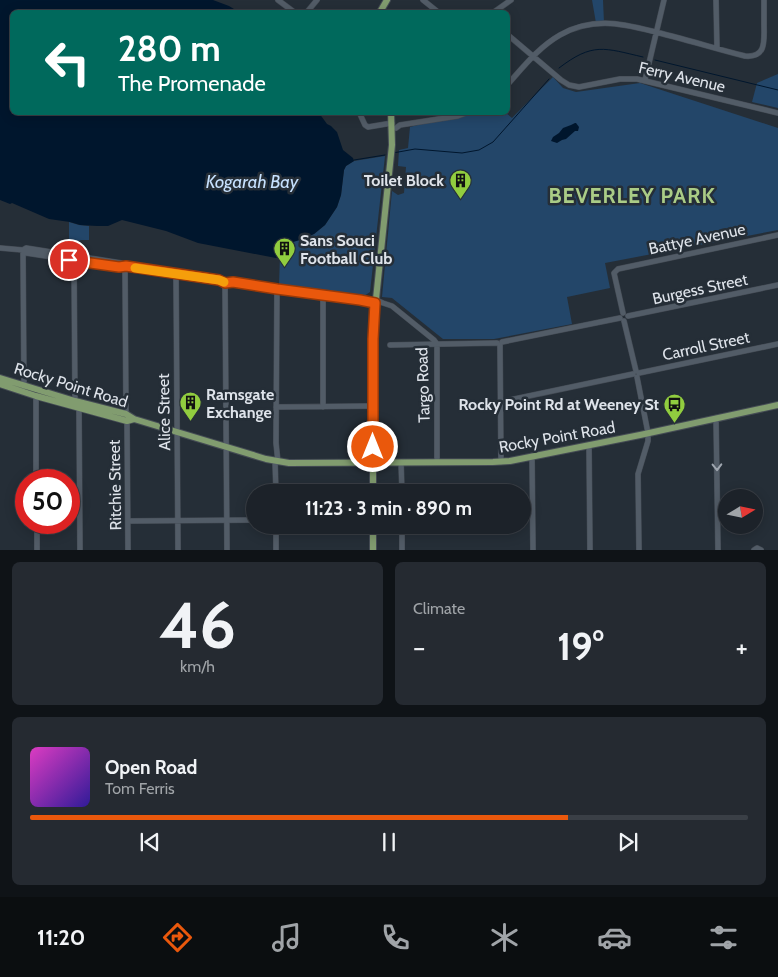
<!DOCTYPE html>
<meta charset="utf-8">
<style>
:root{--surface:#1c2229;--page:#252a31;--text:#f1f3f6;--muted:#a0a4a8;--line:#3a3f46;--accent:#ea580c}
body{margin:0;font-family:Cabin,sans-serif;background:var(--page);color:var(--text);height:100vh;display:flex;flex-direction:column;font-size:19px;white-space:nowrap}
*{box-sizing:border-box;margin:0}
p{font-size:16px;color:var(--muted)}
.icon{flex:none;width:28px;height:28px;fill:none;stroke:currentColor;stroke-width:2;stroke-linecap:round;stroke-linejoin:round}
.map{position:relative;height:550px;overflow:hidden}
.drawer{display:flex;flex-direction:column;gap:12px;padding:12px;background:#0f1317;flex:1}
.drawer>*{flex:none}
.guide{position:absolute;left:10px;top:10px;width:500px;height:105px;border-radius:8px;box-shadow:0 2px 12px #0003,0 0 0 1px var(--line);background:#00695c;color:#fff;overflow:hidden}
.needle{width:32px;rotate:80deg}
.buttons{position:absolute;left:718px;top:489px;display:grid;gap:10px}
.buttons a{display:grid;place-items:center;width:45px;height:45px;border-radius:50%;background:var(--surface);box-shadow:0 2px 12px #0003,0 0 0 1px var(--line);font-size:25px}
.speed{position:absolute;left:15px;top:469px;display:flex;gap:10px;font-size:25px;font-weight:700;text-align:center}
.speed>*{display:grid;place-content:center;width:65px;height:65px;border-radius:50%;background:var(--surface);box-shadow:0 2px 12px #0003,0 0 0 1px var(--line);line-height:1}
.speed .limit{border:8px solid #d22;background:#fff;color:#111}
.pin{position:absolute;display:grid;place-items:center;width:42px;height:42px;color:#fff;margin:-21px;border:2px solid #fff;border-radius:50%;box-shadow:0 1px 5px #0007}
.me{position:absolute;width:55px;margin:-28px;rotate:0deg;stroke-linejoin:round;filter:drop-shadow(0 0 4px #0008)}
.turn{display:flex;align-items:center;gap:18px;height:105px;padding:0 25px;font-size:22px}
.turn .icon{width:65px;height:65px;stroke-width:2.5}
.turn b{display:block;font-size:35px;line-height:42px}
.big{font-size:38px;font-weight:700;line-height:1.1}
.drawer .tile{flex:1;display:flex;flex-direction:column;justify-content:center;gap:8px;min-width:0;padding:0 18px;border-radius:8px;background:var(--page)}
.drawer .dial{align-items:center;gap:0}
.dial b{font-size:65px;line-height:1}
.song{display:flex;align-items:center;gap:15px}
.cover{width:60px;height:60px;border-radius:8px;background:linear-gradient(135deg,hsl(310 70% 55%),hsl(250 70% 35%))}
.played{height:5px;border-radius:2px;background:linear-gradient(90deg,var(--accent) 75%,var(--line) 75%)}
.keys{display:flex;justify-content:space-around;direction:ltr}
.heat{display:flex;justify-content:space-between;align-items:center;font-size:28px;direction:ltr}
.drawer .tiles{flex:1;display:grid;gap:12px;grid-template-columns:1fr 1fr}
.tile:last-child{grid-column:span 2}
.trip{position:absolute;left:246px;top:484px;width:285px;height:50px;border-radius:25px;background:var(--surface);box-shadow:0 2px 12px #0003,0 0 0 1px var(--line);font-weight:700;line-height:50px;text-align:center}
.tab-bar{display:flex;height:80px;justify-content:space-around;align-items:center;background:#0b0e10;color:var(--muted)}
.tab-bar .icon{width:35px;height:35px}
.tab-bar .selected{color:var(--accent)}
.tab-bar b{font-size:22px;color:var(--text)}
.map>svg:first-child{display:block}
.green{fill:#234669}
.water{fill:#00162d}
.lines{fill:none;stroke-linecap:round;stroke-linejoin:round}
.stream{stroke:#00162d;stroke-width:1}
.minor-casing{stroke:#444b54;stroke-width:6}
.major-casing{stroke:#444b54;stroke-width:8}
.minor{stroke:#525c67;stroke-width:5}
.major{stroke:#819c6f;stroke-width:6}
.oneway{stroke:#9fa6af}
.route-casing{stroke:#983908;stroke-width:12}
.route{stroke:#ea580c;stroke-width:9}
.slow{stroke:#f59e0b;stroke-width:9}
.labels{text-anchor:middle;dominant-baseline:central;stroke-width:5;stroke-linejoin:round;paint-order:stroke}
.street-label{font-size:16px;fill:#dee3ea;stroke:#252e37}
.poi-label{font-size:16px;font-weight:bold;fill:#dee3ea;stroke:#252e37;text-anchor:end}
.water-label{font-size:18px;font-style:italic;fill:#c6e1fe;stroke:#252e37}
.district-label{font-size:21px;font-weight:bold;letter-spacing:1px;fill:#aacc86;stroke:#252e37}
</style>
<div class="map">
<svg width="778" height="550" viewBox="0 0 778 550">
<rect width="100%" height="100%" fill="#252e37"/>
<path class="green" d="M592,0H603L604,23H596Z
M778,74V108L752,102L757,83Z
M553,77L563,88L576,92L640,83L778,128V230L605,263L610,288L567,297L572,324L494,339H443L392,298L382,297L392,191L398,195L404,193L406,167L398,166L399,150L408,148L410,127L463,113H506L512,118Z
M385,156L370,292L364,296L279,285L280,256L282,246L287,243L303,239L314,234L325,225L337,207L341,195L344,170L346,166L354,161Z
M69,222L79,225L89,226V240H81L79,241V253L69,251Z"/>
<path class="water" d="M0,0H213L229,6L239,12H12V112L319,113L327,124L331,126L337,132L343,150L353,158L354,161L346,166L344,170L341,195L337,207L325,225L314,234L303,239L283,245L280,256L276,258L198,243L166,231L122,220L108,226H97L80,225L70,222L49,219L12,203L10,204L0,200Z
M575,123H576L579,127L578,131H575L566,139L562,140L557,143L551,141L553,137L559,133L563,128L571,125Z"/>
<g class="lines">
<path class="stream" d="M655,60L778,90
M559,68C593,42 604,48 643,57
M393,153L415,149L462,153L479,150L493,142L549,79
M354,160L385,155"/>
<defs>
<path id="minor" d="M278,0L294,12
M423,0L438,12
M716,0L717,48
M307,12L317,0
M494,12L511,0
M508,35L561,80L569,85L579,87L620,79H637L778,113
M645,80L664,0
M508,84C524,66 539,47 560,35C599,13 635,27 675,37C698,43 721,50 745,56C767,58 764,40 764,24C764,16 764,8 764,0
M359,112L365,125L368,127L392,123
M396,128L400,125L458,116L469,112
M0,248L23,250L26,248L121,263L125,266
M23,250L26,253L119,267L125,266L219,280C227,284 242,284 253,286C293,292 335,294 375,303
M23,251L24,387
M74,261L75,401
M125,266L126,414
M176,274L178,550
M225,283L227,550
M277,289L276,443L278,462
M376,300L383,303L392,306L434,340L437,344V462
M623,313L614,273L618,269L778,235
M628,316L778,285
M624,321L636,371
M502,342L620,318
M390,345L497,343
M500,345L501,462
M639,373L778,344
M637,377L648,433V441L638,474L639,550
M36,396V480
M500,402L633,374
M276,407L373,406
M323,407V295
M79,408L80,550
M716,418L718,550
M127,421L128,550
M589,445L590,550
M532,456L533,550
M275,461L276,492
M401,462L402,492
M276,492L373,491
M128,521L255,520
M37,522V550
M276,525V550
M402,525V550
M754,550L757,548L761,550"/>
<path id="major" d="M380,12L387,0
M0,378L75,401L126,414L134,419L266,459L289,463L493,462L510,461L640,435L778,405
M0,384L36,396L127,421L134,419
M373,492V328L392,145L391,112
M373,525V550"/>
</defs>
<use href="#minor" class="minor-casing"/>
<use href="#major" class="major-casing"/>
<use href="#minor" class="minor"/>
<use href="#major" class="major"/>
</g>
<defs><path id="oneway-chevron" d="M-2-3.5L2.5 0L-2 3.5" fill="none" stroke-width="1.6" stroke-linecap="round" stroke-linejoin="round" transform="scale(1.25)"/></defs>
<use class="oneway" href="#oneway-chevron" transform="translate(717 467) rotate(89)"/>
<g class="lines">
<defs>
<path id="route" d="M69,260L119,267L126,266L219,280L225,283L233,282L277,289L360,300L375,303L373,339V447"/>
</defs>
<use href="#route" class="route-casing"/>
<use href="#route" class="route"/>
<path class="slow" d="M135,268L219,280L224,282"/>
</g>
<defs>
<symbol id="building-pin" viewBox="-11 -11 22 30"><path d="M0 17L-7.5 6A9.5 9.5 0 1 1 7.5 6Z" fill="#91cd3f" stroke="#252e37"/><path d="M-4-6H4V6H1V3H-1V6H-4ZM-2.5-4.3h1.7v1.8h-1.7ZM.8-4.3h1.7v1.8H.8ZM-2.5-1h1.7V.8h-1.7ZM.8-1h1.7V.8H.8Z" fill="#111"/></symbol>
<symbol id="bus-pin" viewBox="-11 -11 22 30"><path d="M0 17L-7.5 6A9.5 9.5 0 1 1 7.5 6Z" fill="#91cd3f" stroke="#252e37"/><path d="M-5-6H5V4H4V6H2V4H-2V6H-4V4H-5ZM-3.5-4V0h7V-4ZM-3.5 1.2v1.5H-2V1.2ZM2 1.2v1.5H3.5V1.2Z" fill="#111"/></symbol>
</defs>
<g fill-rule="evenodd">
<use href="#building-pin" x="448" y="168" width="25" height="34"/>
<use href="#building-pin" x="272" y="236" width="25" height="34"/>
<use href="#building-pin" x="178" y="390" width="25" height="34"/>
<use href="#bus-pin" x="662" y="392" width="25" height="34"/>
</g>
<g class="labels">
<g class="street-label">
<text transform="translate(682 77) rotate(13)">Ferry Avenue</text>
<text transform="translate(697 239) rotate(-12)">Battye Avenue</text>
<text transform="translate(700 289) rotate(-12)">Burgess Street</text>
<text transform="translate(706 346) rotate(-12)">Carroll Street</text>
<text transform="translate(71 385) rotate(17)">Rocky Point Road</text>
<text transform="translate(423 385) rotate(-92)">Targo Road</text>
<text transform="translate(164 412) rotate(-91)">Alice Street</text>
<text transform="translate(557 437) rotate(-10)">Rocky Point Road</text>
<text transform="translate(115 485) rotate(-91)">Ritchie Street</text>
</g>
<g class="poi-label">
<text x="444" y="180">Toilet Block</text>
<text x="300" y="240" text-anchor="start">Sans Souci<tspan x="300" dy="18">Football Club</tspan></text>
<text x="206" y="394" text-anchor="start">Ramsgate<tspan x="206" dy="18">Exchange</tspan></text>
<text x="659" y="404">Rocky Point Rd at Weeney St</text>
</g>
<g class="water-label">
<text x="252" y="182">Kogarah Bay</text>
</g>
<g class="district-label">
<text x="632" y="195">BEVERLEY PARK</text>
</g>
</g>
</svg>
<div class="buttons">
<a><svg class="needle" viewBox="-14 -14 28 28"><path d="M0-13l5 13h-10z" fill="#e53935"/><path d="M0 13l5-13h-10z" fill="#a0a4a8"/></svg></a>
</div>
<div class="speed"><div class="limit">50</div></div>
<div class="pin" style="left:69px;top:260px;background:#d93025"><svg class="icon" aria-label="arrive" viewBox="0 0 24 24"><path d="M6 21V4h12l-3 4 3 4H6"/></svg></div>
<svg class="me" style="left:373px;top:447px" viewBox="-20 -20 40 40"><circle r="17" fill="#ea580c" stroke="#fff" stroke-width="3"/><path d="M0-11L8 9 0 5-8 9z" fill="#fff"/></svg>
<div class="trip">11:23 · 3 min · 890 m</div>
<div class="guide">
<div class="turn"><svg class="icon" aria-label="left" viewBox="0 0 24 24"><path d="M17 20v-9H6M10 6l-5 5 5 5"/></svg><div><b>280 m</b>The Promenade</div></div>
</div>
</div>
<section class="drawer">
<div class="tiles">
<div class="tile dial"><b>46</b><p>km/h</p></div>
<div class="tile"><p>Climate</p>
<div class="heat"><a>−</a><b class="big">19°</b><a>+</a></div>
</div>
<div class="tile">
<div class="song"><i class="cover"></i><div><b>Open Road</b><p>Tom Ferris</p></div></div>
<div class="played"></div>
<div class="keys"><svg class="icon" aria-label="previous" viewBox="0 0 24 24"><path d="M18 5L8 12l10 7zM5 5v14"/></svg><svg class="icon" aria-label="pause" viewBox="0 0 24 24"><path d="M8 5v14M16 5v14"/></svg><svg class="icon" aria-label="next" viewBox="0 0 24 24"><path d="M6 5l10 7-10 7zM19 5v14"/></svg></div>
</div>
</div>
</section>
<nav class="tab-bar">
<b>11:20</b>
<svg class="icon selected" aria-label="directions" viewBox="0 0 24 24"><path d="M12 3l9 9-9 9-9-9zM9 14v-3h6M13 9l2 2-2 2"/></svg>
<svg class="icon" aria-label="music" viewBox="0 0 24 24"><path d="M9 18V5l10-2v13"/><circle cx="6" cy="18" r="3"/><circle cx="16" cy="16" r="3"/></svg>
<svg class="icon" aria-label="phone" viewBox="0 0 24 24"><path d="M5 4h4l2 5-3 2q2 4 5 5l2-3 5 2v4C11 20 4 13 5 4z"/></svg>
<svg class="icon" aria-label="climate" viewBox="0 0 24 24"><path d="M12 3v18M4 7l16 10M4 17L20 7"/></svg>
<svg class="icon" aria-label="car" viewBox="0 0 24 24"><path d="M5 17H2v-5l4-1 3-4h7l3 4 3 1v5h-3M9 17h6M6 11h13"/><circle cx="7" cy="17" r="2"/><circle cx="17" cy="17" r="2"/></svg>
<svg class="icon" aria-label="filters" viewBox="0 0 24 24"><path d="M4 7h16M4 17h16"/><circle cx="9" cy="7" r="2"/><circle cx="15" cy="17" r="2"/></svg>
</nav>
